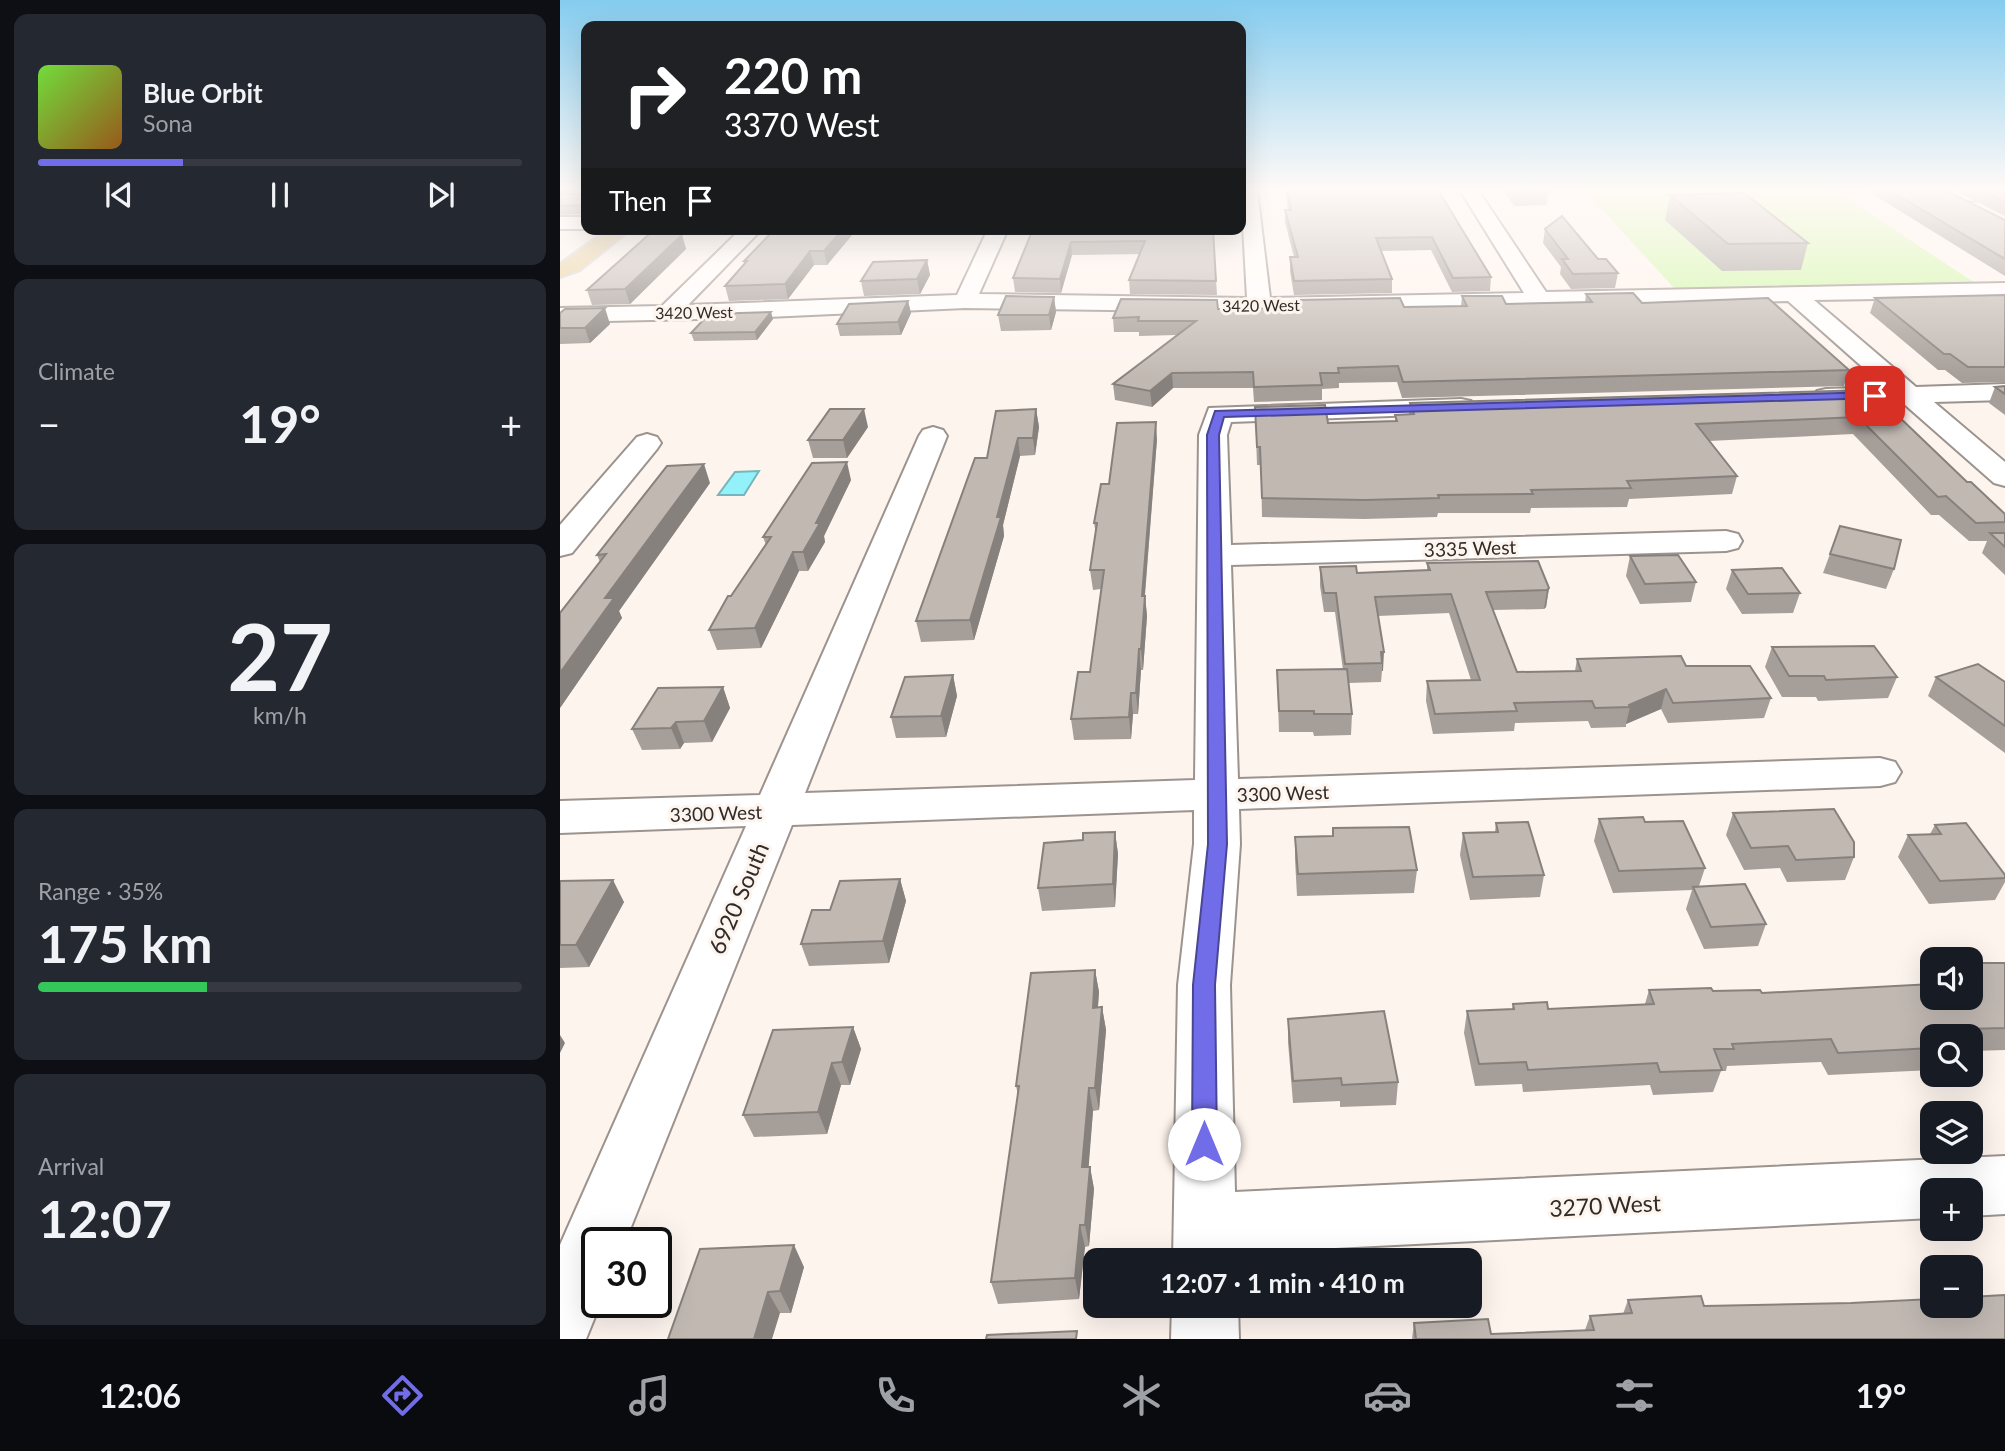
<!DOCTYPE html>
<meta charset="utf-8">
<style>
:root{--surface:#171b24;--page:#242831;--text:#f1f3f6;--muted:#9ea1a6;--line:#363941;--accent:#716ce7}
body{margin:0;font-family:Lato,sans-serif;background:var(--page);color:var(--text);height:100vh;display:flex;flex-direction:column;font-size:26px;white-space:nowrap}
*{box-sizing:border-box;margin:0}
p{font-size:23px;color:var(--muted)}
.icon{flex:none;width:38px;height:38px;fill:none;stroke:currentColor;stroke-width:2;stroke-linecap:round;stroke-linejoin:round}
.map{position:relative;flex:1;overflow:hidden}
.side{display:flex;flex-direction:column;gap:14px;padding:14px;background:#0d0f14;width:560px}
.side>*{flex:none}
.guide{position:absolute;left:21px;top:21px;width:665px;height:214px;border-radius:14px;box-shadow:0 7px 28px #0002;background:#202124;color:#fff;overflow:hidden}
.buttons{position:absolute;left:1360px;top:947px;display:grid;gap:14px}
.buttons a{display:grid;place-items:center;width:63px;height:63px;border-radius:14px;background:var(--surface);box-shadow:0 7px 28px #0002;font-size:35px}
.speed{position:absolute;left:21px;top:1227px;display:flex;gap:14px;font-size:35px;font-weight:700;text-align:center}
.speed>*{display:grid;place-content:center;width:91px;height:91px;border-radius:50%;background:var(--surface);box-shadow:0 7px 28px #0002;line-height:1}
.speed .limit{border:4px solid #111;border-radius:10px;background:#fff;color:#111}
.pin{position:absolute;display:grid;place-items:center;width:60px;height:60px;color:#fff;margin:-30px;border-radius:14px;box-shadow:0 4px 10px #0006}
.me{position:absolute;width:77px;margin:-38px;rotate:0deg;stroke-linejoin:round;filter:drop-shadow(0 0 5px #0008)}
.turn{display:flex;align-items:center;gap:24px;height:147px;padding:0 28px;font-size:32px}
.turn .icon{width:91px;height:91px;stroke-width:2.5}
.turn b{display:block;font-size:49px;line-height:60px}
.then{display:flex;align-items:center;height:66px;padding:0 28px;background:#0003;gap:14px;font-size:26px}
.big{font-size:52px;font-weight:700;line-height:1.1}
.side .card{flex:1;display:flex;flex-direction:column;justify-content:center;gap:10px;min-width:0;padding:0 24px;border-radius:14px;background:var(--page)}
.side .dial{align-items:center;gap:0}
.dial b{font-size:91px;line-height:1}
.song{display:flex;align-items:center;gap:21px}
.cover{width:84px;height:84px;border-radius:10px;background:linear-gradient(135deg,hsl(100 70% 55%),hsl(30 70% 35%))}
.played{height:7px;border-radius:4px;background:linear-gradient(90deg,var(--accent) 30%,var(--line) 30%)}
.keys{display:flex;justify-content:space-around;direction:ltr}
.heat{display:flex;justify-content:space-between;align-items:center;font-size:38px;direction:ltr}
.charge{height:10px;border-radius:5px;background:linear-gradient(90deg,#34c759 35%,var(--line) 0)}
.trip{position:absolute;left:523px;top:1248px;width:399px;height:70px;border-radius:14px;background:var(--surface);box-shadow:0 7px 28px #0002;font-weight:700;line-height:70px;text-align:center}
.dock{display:flex;height:112px;justify-content:space-around;align-items:center;background:#090b0e;color:var(--muted)}
.dock .icon{width:49px;height:49px}
.dock .current{color:var(--accent)}
.dock b{font-size:32px;color:var(--text)}
main{display:flex;flex:1;min-height:0}
.map>svg:first-child{display:block}
.green{fill:#d1f8a8}
.water{fill:#92f1f9;stroke:#74b6bb;stroke-width:2}
.lines{fill:none;stroke-linecap:round;stroke-linejoin:round}
.minor-casing{stroke:#9c938e;stroke-width:4}
.major-casing{stroke:#d5d5d4;stroke-width:4}
.minor{fill:#fff;fill-rule:evenodd}
.major{fill:#e7cf9c;fill-rule:evenodd}
.wall{fill:#a69e99}
.shaded-wall{fill:#87817d}
.building{fill:#c1b8b2;stroke:#87817d;stroke-width:2}
.route{fill:#716ce7;stroke:#494696;stroke-width:2}
.labels{text-anchor:middle;dominant-baseline:central;stroke-width:6;stroke-linejoin:round;paint-order:stroke}
.far-street-label{font-size:16px;fill:#2f2b29;stroke:#fef4ee}
.street-label{font-size:19px;fill:#2f2b29;stroke:#fef4ee}
.near-street-label{font-size:23px;fill:#2f2b29;stroke:#fef4ee}
</style>
<main>
<section class="side">
<div class="card">
<div class="song"><i class="cover"></i><div><b>Blue Orbit</b><p>Sona</p></div></div>
<div class="played"></div>
<div class="keys"><svg class="icon" aria-label="previous" viewBox="0 0 24 24"><path d="M18 5L8 12l10 7zM5 5v14"/></svg><svg class="icon" aria-label="pause" viewBox="0 0 24 24"><path d="M8 5v14M16 5v14"/></svg><svg class="icon" aria-label="next" viewBox="0 0 24 24"><path d="M6 5l10 7-10 7zM19 5v14"/></svg></div>
</div>
<div class="card"><p>Climate</p>
<div class="heat"><a>−</a><b class="big">19°</b><a>+</a></div>
</div>
<div class="card dial"><b>27</b><p>km/h</p></div>
<div class="card"><p>Range · 35%</p><b class="big">175 km</b><div class="charge"></div></div>
<div class="card"><p>Arrival</p><b class="big">12:07</b></div>
</section>
<div class="map">
<svg width="1445" height="1339" viewBox="0 0 1445 1339">
<rect width="100%" height="100%" fill="#fef4ee"/>
<path class="green" d="M1024,190H1274L1415,283L1115,289Z"/>
<path class="water" d="M199,471L184,495H158L175,472Z"/>
<g class="lines">
<defs>
<path id="minor" d="M681,190H697L710,298L964,293L900,190H918L986,292L1445,283V297L1254,300L1356,387L1445,384V400L1374,402L1445,462V486L1434,483L1343,403L1266,405L1257,403L1253,397L1257,391L1266,389L1325,387L1228,301L699,312L405,308L184,318L0,322V308L102,306L181,229H202L128,305L397,295L428,229H448L419,294L687,298Z
M1445,190V200L1388,201L1379,196L1388,191Z
M0,217H26V229H0Z
M901,399L911,401L915,407L911,413L671,422L667,435L671,545L1166,531L1178,534L1182,541L1178,548L1166,551L671,565L678,779L1320,758L1335,762L1341,772L1335,782L1320,786L679,809L680,844L670,985L675,1192L1445,1156V1214L1410,1216V1190H1372V1218L677,1253V1260H613L618,985L634,844V810L232,825L65,1242H37V1302H41L26,1339H0V1245L186,826L0,833V801L200,795L359,436L363,430L373,427L383,430L387,436L245,793L635,780L639,435L649,408Z
M87,434L97,437L101,443L97,449L12,553L0,556V525L77,437Z
M612,1306H678L679,1339H611Z"/>
<path id="major" d="M48,229H71L20,270L0,277V264Z"/>
</defs>
<use href="#minor" class="minor-casing"/>
<use href="#major" class="major-casing"/>
<use href="#minor" class="minor"/>
<use href="#major" class="major"/>
</g>
<path class="wall" d="M0,190H13L8,194H26V212L23,214L0,215Z
M725,190H878L931,277L930,291L892,292L871,250L821,251L832,279V293L734,295L730,271V257H734L725,222V210H728Z
M943,190H986L988,193L987,205L954,206Z
M1306,190H1385L1445,220V276Z
M1395,190H1445V216L1395,191Z
M1110,195L1248,243L1241,270L1162,271L1105,220Z
M297,229L267,265H254L228,299L169,301L165,286L185,264L184,261Z
M473,229H653L657,295L570,294L569,280L580,254L512,255L501,293L455,292L453,278Z
M985,229L1038,259L1058,273L1055,288L1011,289L1000,274L1001,267L983,243Z
M122,235L126,249L70,304L32,305L27,290Z
M367,260L370,275L360,294L304,296L301,281Z
M1026,294L1082,303L1289,370L1284,386L842,398L837,382L779,383V388L762,389V400L694,402L693,388H613L592,407L555,400L553,384L616,335L579,336V332H554L553,318L658,309L737,308V300L844,307L901,306L902,296L946,304L1025,302Z
M1445,295V382L1402,383L1385,370H1378L1310,313L1315,298Z
M494,297L496,312L491,330L441,331L438,315Z
M348,301L351,313L341,335L280,336L277,324Z
M0,313L50,324L30,343L0,344Z
M213,319L197,340L134,341L131,333Z
M1445,386V415L1429,403L1435,387Z
M1311,390L1407,482L1445,514V575L1422,553L1427,541H1409L1379,515H1371L1293,434L1149,441L1177,476L1172,494L1069,499L1067,507L971,508L970,513H878L877,517L804,519L702,517L701,465H697L695,407L768,423L835,421V415L849,414L850,403Z
M476,409L479,427L475,455L460,456L443,525L444,536L414,640L361,642L356,621L427,458Z
M308,427L287,458H253L248,440Z
M597,439L585,596L587,616L583,670H581L578,714H573L571,739L514,740L511,719L530,672L541,589L533,590L530,570L536,534L534,523L549,484Z
M291,480L264,536L265,542L248,571H239L201,648L157,650L149,630L206,545L203,537Z
M150,483L59,611L62,618L0,708L40,562L37,555Z
M1270,554L1334,569L1326,589L1263,573Z
M1070,556L1136,582L1131,602L1080,604L1066,576Z
M867,563L989,588L986,607L984,609L933,610L957,672L1015,671L1017,659L1126,666L1211,698L1204,718L1108,723L1101,709L1066,724V727L1031,728L1028,721L955,723L954,731L873,734L866,701L867,681L911,680L889,613L818,616L823,671H822L821,682L788,683L792,714L791,735L754,736L753,732H719L717,670H783L775,612H764L760,586V567L797,573L867,570Z
M1172,570L1240,593L1233,613L1182,614L1166,589Z
M1212,647L1337,677L1328,698L1258,701L1256,697H1222L1205,667Z
M393,675L397,696L386,737L336,738L331,717Z
M1376,677L1445,682V753L1368,696Z
M163,687L170,708L152,742L124,743L120,749L82,750L72,729Z
M1173,813L1294,857L1285,880L1227,882L1220,868L1184,870L1166,835Z
M1039,819L1085,822L1145,868L1139,886L1206,924L1198,946L1144,949L1126,909L1132,890L1053,893L1034,841Z
M936,823L984,875L980,897L910,900L900,855L903,833L935,832Z
M1375,825L1445,875V882L1435,900L1369,904L1338,857L1348,835L1370,834Z
M555,832L558,854L555,907L482,911L478,888L523,840Z
M735,837L857,870L854,893L737,896L735,859Z
M340,879L346,901L329,963L249,966L241,944Z
M0,881L64,902L29,967L0,968Z
M1410,963H1445V1050L1412,1051L1410,1054V1036H1372V1070L1268,1075L1261,1062L1167,1066L1166,1071H1161L1153,1092L1093,1095L1090,1085L963,1092L962,1084L915,1086L904,1033L907,1011L952,1009L953,1004L988,1009L1085,1004L1089,990L1410,998Z
M535,970L539,992L538,1007H542L546,1030L539,1110L533,1111L528,1167H530L534,1189L529,1246L525,1247L519,1299L438,1304L431,1282L458,1095L456,1086Z
M728,1019L838,1082L836,1105L780,1107V1101L733,1103L728,1042Z
M293,1027L301,1049L290,1085H281L267,1134L194,1137L183,1115Z
M244,1267L231,1313H220L108,1339Z
M1068,1300L1144,1306L1291,1303L1445,1339H852L854,1323L931,1334L1025,1330L1030,1316L1063,1314Z"/>
<path class="shaded-wall" d="M0,190H13L0,199Z
M26,201V212L23,214L20,205Z
M283,229H297L267,265L264,251Z
M122,235L126,249L70,304L65,289Z
M511,242L512,255L501,293L500,279Z
M250,251L254,265L228,299L225,284Z
M367,260L370,275L360,294L357,279Z
M494,297L496,312L491,330L489,315Z
M348,301L351,313L341,335L338,322Z
M45,308L50,324L30,343L25,328Z
M211,312L213,319L197,340L195,332Z
M612,373L613,388L592,407L590,391Z
M304,409L308,427L287,458L283,440Z
M476,409L479,427L475,455L473,438Z
M596,422L597,439L583,616L582,596Z
M458,438L460,456L443,525L444,536L414,640L410,620Z
M287,462L291,480L264,536L265,542L248,571L243,552L256,523Z
M144,464L150,483L59,611L62,618L0,708V673L45,598Z
M233,552L239,571L201,648L195,628Z
M989,588L986,607L984,609L987,590Z
M585,596L587,616L583,670L581,649Z
M579,649L581,670L578,714L576,693Z
M821,652H824L823,671H822V663Z
M393,675L397,696L386,737L381,716Z
M163,687L170,708L152,742L144,721Z
M1106,689L1101,709L1066,724L1070,707L1069,705Z
M571,693L573,714L571,739L569,717Z
M116,722L124,743L120,749L111,728Z
M555,832L558,854L555,907L553,884Z
M340,879L346,901L329,963L323,941Z
M53,880L64,902L29,967L16,945Z
M535,970L539,992L536,1030L533,1008Z
M542,1007L546,1030L539,1110L535,1088Z
M293,1027L301,1049L290,1085L282,1062Z
M0,1035L5,1043L0,1053Z
M272,1063L281,1085L267,1134L258,1112Z
M529,1088L533,1111L527,1189L522,1167Z
M530,1167L534,1189L529,1246L525,1225Z
M520,1225L525,1247L519,1299L515,1278Z
M234,1245L244,1267L231,1313L220,1291Z
M208,1292L220,1313L212,1339H194Z"/>
<path class="building" d="M727,190H878L931,277L893,278L872,237L816,238L832,279L734,281L730,257H738L725,210H731Z
M953,190H986L988,193H955Z
M1329,190H1385L1445,220V259Z
M1421,190H1445V202Z
M1184,193L1248,243L1168,244L1110,195Z
M0,194H26V201L20,205L0,206Z
M1002,216L1038,259H1046L1058,273L1013,274L1002,259H1008L985,229Z
M95,229H116L122,235L65,289L27,290Z
M215,229H283L264,251H250L225,284L165,286L187,261H184Z
M473,229H653L656,281L569,280L585,241L511,242L500,279L453,278Z
M367,260L357,279L301,281L313,262Z
M1073,293L1082,303L1208,298L1289,370L843,382L838,366L778,368L779,373H760L762,385L694,387L693,372L612,373L590,391L553,384L636,321H578L579,317L553,318L561,299L657,300L658,309L738,308L737,300L840,298L844,307L907,306L902,296H942L946,304L1032,302L1026,294Z
M1445,295V367H1408L1390,354H1384L1315,298Z
M446,296L494,297L489,315H438Z
M348,301L338,322L277,324L289,304Z
M45,308L25,328H0V313L5,309Z
M211,312L195,332L131,333L149,314Z
M1445,386V394L1435,387Z
M1311,390L1407,482H1411L1445,514V522L1416,523L1386,496L1378,497L1298,417L1136,424L1177,476L1067,481L1071,488L971,490L973,494L878,495L879,498L805,500L702,498L700,447H697L695,407L765,405L768,423L837,421L835,415L854,414L850,403Z
M270,409H304L283,440H248Z
M476,409L473,438H458L437,517H441L410,620L356,621L415,458H427L436,411Z
M596,422L582,596H585L581,649H579L576,693H571L569,717L511,719L518,672H530L544,570H530L537,523H534L541,484H549L557,423Z
M287,462L256,523H260L243,552H233L195,628L149,630L168,596H171L211,537H203L252,463Z
M144,464L45,598H54L0,673V613L46,554L37,555L107,466Z
M1280,526L1341,540L1334,569L1270,554Z
M1430,533H1445V547Z
M1118,555L1136,582L1085,584L1070,556Z
M978,561L989,588L987,590L926,592L957,672L1021,671L1017,659L1121,656L1126,666H1190L1211,698L1113,703L1106,689L1069,705L1070,707L1035,708L1032,701L954,703L957,711L875,714L867,681L920,680L891,594L815,597L824,652H821L822,663L785,664L776,593H764L760,567L796,566L797,573L870,570L867,563Z
M1222,568L1240,593L1188,594L1172,570Z
M1314,646L1337,677L1266,680L1264,676H1229L1212,647Z
M1418,664L1445,682V726L1376,677Z
M787,669L792,714H754V711H719L717,670Z
M393,675L381,716L331,717L345,677Z
M163,687L144,721L116,722L111,728L72,729L98,688Z
M1274,809L1294,842V857L1236,860L1228,846L1191,848L1173,813Z
M1083,817L1085,822L1123,821L1145,868L1059,871L1039,819Z
M968,822L984,875L913,877L903,833L938,832L936,823Z
M1406,823L1445,875V878L1380,881L1348,835L1381,834L1375,825Z
M849,827L857,870L738,874L735,837L773,836V828Z
M555,832L553,884L478,888L484,843L523,840V833Z
M340,879L323,941L241,944L252,910H270L280,881Z
M53,880L16,945H0V881Z
M1185,884L1206,924L1151,927L1133,887Z
M1410,963H1445V1028L1405,1029L1409,1036H1372V1048L1278,1053L1271,1039L1172,1044L1174,1049H1154L1162,1070L1100,1072L1097,1063L968,1070L966,1062L919,1064L907,1011L954,1009L953,1004L987,1002L988,1009L1094,1004L1089,990L1151,988L1153,991L1200,990L1202,993L1372,984V998H1410V982H1419L1410,969Z
M535,970L533,1008L542,1007L535,1088H529L522,1167H530L525,1225H520L515,1278L431,1282L459,1086H456L471,973Z
M824,1011L838,1082L782,1085L781,1078L733,1081L728,1019Z
M293,1027L282,1062L272,1063L258,1112L183,1115L213,1030Z
M1410,1038L1415,1046H1410Z
M234,1245L220,1291L208,1292L194,1339H108L140,1249Z
M1445,1295V1339H856L854,1323L928,1319L931,1334L1034,1330L1030,1316L1072,1313L1068,1300L1141,1296L1144,1306L1291,1303L1372,1299V1306H1410V1297Z
M517,1331L516,1339H426L427,1335Z"/>
<linearGradient id="sky" x2="0" y2="1"><stop stop-color="#85ccef"/><stop offset="0.5" stop-color="#fffaf7"/><stop offset="1" stop-color="#fffaf7" stop-opacity="0"/></linearGradient>
<rect width="1445" height="378" fill="url(#sky)"/>
<path class="route" d="M1315,392L1318,393V398L664,417L659,435L667,844L655,985L657,1144L653,1152L644,1156L636,1152L632,1144L633,985L648,844L647,435L655,411Z"/>
<g class="labels">
<g class="far-street-label">
<text transform="translate(701 305) rotate(-1)">3420 West</text>
<text transform="translate(134 312) rotate(-1)">3420 West</text>
</g>
<g class="street-label">
<text transform="translate(910 548) rotate(-2)">3335 West</text>
<text transform="translate(723 793) rotate(-2)">3300 West</text>
<text transform="translate(156 813) rotate(-2)">3300 West</text>
</g>
<g class="near-street-label">
<text transform="translate(178 898) rotate(-67)">6920 South</text>
<text transform="translate(1045 1205) rotate(-3)">3270 West</text>
</g>
</g>
</svg>
<div class="buttons">
<a><svg class="icon" aria-label="sound" viewBox="0 0 24 24"><path d="M4 9h4l5-4v14l-5-4H4zM17 9q2 3 0 6"/></svg></a>
<a><svg class="icon" aria-label="search" viewBox="0 0 24 24"><circle cx="10" cy="10" r="6"/><path d="M15 15l6 6"/></svg></a>
<a><svg class="icon" aria-label="layers" viewBox="0 0 24 24"><path d="M12 4l9 5-9 5-9-5zM3 14l9 5 9-5"/></svg></a>
<a>+</a>
<a>−</a>
</div>
<div class="speed"><div class="limit">30</div></div>
<div class="pin" style="left:1315px;top:396px;background:#d93025"><svg class="icon" aria-label="arrive" viewBox="0 0 24 24"><path d="M6 21V4h12l-3 4 3 4H6"/></svg></div>
<svg class="me" style="left:644px;top:1144px" viewBox="-20 -20 40 40"><circle r="19" fill="#fff"/><path d="M0-13L10 11 0 6-10 11z" fill="#716ce7"/></svg>
<div class="trip">12:07 · 1 min · 410 m</div>
<div class="guide">
<div class="turn"><svg class="icon" aria-label="right" viewBox="0 0 24 24"><path d="M7 20v-9h11M14 6l5 5-5 5"/></svg><div><b>220 m</b>3370 West</div></div>
<div class="then">Then<svg class="icon" aria-label="arrive" viewBox="0 0 24 24"><path d="M6 21V4h12l-3 4 3 4H6"/></svg></div>
</div>
</div>
</main>
<nav class="dock">
<b>12:06</b>
<svg class="icon current" aria-label="directions" viewBox="0 0 24 24"><path d="M12 3l9 9-9 9-9-9zM9 14v-3h6M13 9l2 2-2 2"/></svg>
<svg class="icon" aria-label="music" viewBox="0 0 24 24"><path d="M9 18V5l10-2v13"/><circle cx="6" cy="18" r="3"/><circle cx="16" cy="16" r="3"/></svg>
<svg class="icon" aria-label="phone" viewBox="0 0 24 24"><path d="M5 4h4l2 5-3 2q2 4 5 5l2-3 5 2v4C11 20 4 13 5 4z"/></svg>
<svg class="icon" aria-label="climate" viewBox="0 0 24 24"><path d="M12 3v18M4 7l16 10M4 17L20 7"/></svg>
<svg class="icon" aria-label="car" viewBox="0 0 24 24"><path d="M5 17H2v-5l4-1 3-4h7l3 4 3 1v5h-3M9 17h6M6 11h13"/><circle cx="7" cy="17" r="2"/><circle cx="17" cy="17" r="2"/></svg>
<svg class="icon" aria-label="filters" viewBox="0 0 24 24"><path d="M4 7h16M4 17h16"/><circle cx="9" cy="7" r="2"/><circle cx="15" cy="17" r="2"/></svg>
<b>19°</b>
</nav>
